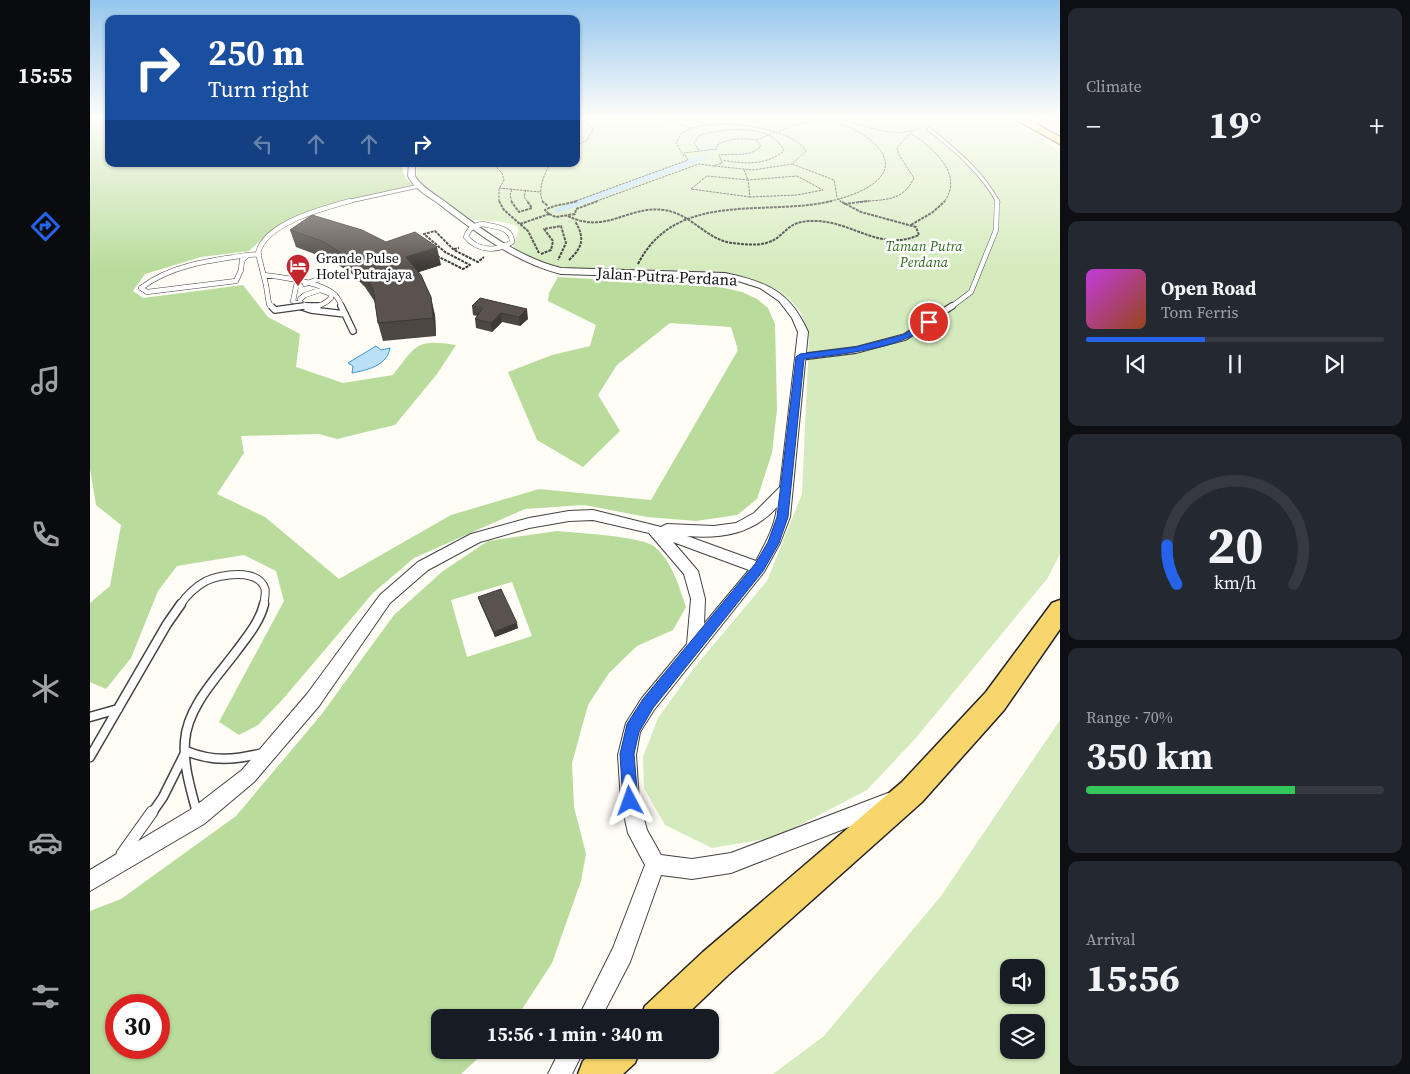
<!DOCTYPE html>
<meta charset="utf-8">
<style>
:root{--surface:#171b24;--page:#242831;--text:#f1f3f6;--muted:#9ea1a6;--line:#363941;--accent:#2563eb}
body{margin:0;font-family:"Source Serif 4",serif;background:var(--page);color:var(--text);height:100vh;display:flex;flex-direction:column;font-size:19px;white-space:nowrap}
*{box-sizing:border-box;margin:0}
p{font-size:16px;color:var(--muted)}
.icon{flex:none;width:28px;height:28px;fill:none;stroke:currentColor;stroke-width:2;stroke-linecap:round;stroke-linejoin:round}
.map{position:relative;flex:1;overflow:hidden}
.details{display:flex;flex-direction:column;gap:8px;padding:8px;background:#0d0f14;width:350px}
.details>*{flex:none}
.hud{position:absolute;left:15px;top:15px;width:475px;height:152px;border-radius:10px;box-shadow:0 1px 4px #0004;background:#1a4fa0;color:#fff;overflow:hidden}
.buttons{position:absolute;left:910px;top:959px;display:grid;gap:10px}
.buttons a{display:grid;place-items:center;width:45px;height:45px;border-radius:10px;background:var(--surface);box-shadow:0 1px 4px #0004;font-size:25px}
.speed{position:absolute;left:15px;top:994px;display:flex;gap:10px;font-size:25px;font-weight:700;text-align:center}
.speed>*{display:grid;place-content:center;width:65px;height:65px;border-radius:50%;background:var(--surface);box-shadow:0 1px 4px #0004;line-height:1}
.speed .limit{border:8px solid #d22;background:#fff;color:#111}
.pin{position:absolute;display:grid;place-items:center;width:42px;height:42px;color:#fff;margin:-21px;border:2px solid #fff;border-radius:50%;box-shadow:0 1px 5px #0007}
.me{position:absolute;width:55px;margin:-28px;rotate:356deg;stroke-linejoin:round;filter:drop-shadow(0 0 4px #0008)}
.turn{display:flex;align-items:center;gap:18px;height:105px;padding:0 20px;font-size:22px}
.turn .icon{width:65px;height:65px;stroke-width:2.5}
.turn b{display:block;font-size:35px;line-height:42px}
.lanes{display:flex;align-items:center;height:48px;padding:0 20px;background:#0003;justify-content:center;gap:25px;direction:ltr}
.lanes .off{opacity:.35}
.big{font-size:38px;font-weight:700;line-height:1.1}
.details .card{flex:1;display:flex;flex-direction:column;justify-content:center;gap:8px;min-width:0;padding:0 18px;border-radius:10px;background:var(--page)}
.details .dial{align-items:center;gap:0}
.dial svg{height:130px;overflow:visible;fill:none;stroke:var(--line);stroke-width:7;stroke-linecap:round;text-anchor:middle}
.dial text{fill:var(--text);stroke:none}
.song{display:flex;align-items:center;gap:15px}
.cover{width:60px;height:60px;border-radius:8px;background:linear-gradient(135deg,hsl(290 70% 55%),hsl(20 70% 35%))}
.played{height:5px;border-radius:2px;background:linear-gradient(90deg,var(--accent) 40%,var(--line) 40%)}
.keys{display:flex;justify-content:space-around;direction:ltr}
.heat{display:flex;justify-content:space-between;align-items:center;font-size:28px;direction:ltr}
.charge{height:8px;border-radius:4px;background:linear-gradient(90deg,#34c759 70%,var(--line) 0)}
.trip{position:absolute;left:341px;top:1009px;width:288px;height:50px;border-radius:10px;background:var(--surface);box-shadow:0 1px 4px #0004;font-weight:700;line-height:50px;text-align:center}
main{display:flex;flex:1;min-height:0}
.menu{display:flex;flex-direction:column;width:90px;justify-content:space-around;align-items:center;background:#090b0e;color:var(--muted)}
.menu .icon{width:35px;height:35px}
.menu .current{color:var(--accent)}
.menu b{font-size:22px;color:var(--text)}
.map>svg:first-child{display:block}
.green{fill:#d5ebbd;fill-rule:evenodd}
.forest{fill:#b9dc9c;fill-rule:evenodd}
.water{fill:#b9e0f7;stroke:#3f96cf}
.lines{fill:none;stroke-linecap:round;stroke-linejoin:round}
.canal{fill:#b9e0f7;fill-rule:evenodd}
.service-far5-casing{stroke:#444;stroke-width:4.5}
.service-far4-casing{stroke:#444;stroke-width:5.5}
.service-far3-casing{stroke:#444;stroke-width:8}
.service-far2-casing{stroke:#444;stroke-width:9}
.service-far1-casing{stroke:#444;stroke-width:11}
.service-casing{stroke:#444;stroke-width:13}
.minor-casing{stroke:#444;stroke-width:2}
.primary-casing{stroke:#222;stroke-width:3}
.path-far1{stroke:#333;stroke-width:1;stroke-dasharray:2.5 1;stroke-linecap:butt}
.path{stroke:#333;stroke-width:2;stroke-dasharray:3 1;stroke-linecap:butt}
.service-far5{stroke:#fff;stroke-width:3}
.service-far4{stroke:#fff;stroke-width:4.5}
.service-far3{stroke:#fff;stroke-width:5.5}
.service-far2{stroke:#fff;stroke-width:7}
.service-far1{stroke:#fff;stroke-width:8}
.service{stroke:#fff;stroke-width:11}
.minor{fill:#fff;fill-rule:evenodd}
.primary{fill:#f9d66b;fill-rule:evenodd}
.service-bridge-far1-casing{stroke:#444;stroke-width:5.5;stroke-linecap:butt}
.service-bridge-casing{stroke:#444;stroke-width:8;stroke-linecap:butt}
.service-bridge-far1{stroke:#fff;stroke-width:4.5}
.service-bridge{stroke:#fff;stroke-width:5.5}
.wall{fill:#4d4742}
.shaded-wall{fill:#3f3936}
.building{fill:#5a524d;stroke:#3f3936}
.route{fill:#2563eb;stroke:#184099}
.labels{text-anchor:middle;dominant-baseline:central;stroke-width:5;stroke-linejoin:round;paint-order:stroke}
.far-park-label{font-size:14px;font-style:italic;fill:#2f6b1f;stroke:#fff}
.far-poi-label{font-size:14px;fill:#111;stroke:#fff;text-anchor:start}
.street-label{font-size:16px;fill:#111;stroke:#fff}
</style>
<main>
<nav class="menu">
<b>15:55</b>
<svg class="icon current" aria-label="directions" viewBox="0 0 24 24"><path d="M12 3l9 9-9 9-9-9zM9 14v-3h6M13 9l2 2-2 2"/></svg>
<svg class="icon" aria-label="music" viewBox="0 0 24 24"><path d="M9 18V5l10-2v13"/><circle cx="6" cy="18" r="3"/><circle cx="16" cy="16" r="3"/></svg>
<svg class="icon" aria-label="phone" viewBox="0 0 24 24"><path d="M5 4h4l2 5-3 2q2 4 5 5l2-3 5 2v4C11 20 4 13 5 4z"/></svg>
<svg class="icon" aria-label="climate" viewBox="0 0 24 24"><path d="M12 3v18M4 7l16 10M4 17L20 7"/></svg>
<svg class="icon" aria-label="car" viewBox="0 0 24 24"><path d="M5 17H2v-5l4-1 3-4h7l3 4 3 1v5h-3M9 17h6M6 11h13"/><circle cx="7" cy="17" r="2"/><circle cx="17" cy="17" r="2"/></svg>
<svg class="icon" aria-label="filters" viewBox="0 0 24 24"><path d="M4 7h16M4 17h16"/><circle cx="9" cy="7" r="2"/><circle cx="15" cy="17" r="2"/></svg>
</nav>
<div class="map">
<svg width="970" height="1074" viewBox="0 0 970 1074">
<rect width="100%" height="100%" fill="#fffdf5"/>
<path class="green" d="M486,118H917L953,139L970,152V554L957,579L825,739L777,790L687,837L622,848L575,825L554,788L553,757L568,718L604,668L677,581L712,494L719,336L710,311L699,299L688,290L663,280L466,269L425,250L423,245L428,233V227C415,220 400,222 386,220C367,217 340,192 326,178L328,164H486Z
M970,720V1074H683L734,1036L851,896ZM919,968H946V995H919ZM919,1022H946V1050H919Z"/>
<path class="forest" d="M0,118H19V164H313C311,173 316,179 322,185L224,209L202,218L182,230L159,251L111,257L55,274L43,291L53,298L153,285L178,317L210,334L206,367L253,383L303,375C327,344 326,339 366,345L347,374L305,425L247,439L229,434L151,436L154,453L127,494L175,517L249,579L361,515L449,489L561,500L648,350L641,327L580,323L527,365L508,395L530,431L493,467L447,440L418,372L462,355L500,346L506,325L458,301L459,293L468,277L625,286L652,292L667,299L678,308L685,324L687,409L682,453L667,499L647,515L606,521L557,517L494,505L435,509L324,558L283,593L193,699L168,725L149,735L129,722L194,601L186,571L154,555L87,566L68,591L41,658L16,689L0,682V603L20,586L31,525L6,505L0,469Z
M467,531C486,533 553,536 565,547C582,562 589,586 596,607L583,630L547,646L519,673L498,705L482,763L484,807L496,854L491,881L462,963L427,1017L350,1018V1050H397L371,1074H0V911L31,899L146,816L231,715L304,615L353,571L398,541ZM422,582L442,636L377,657L361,600ZM26,1005H69V1048H26Z"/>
<path class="water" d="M286,346L291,350L300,348C297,366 277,370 262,373L263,366L258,363Z"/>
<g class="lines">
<path class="canal" d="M614,154L617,155V159L471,212L468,213L463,210Z"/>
<defs>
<path id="service-far5" d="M949,128L943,121L950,118
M839,129C866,151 891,171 908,202
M256,202L329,186"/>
<path id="service-far4" d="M393,224C405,227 422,227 422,242C407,252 388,251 376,237C379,228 384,225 393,224Z
M158,255L152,260L151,270L146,281L57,292L51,288C80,265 122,260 158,255Z
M158,255L169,254
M174,275C192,277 230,282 244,294C248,297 250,302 252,307
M207,282L203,301L212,307
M215,284L242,274
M176,285L168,253C175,223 234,208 260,201
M230,290L241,294V298C232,307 221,309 210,303V299L215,295Z
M861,307L881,292L906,230L907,201"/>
<path id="service-far3" d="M209,306L221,310L255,314L251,306
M216,306H228
M255,314L263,331
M710,357L766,350L815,337L862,306"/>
<path id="service-far2" d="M90,605C97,595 105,587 116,581C130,574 169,568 175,589C176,594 174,600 174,605"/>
<path id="service-far1" d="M0,717L28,709
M96,751C123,762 145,760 173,753
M0,757L77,624L91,604
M62,813L73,797L95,753
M107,813C101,790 93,766 95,741C97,708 126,678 145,653C156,638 170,622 174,604"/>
<path id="service" d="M106,812L107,815
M32,854L62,812"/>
<path id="minor" d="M319,164H325V176C331,187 345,194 354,201C390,228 427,257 471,268L635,273C677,282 700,291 718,332L700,517L690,543L674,572L564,710L550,732L546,755L549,801L557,830L571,855L602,859L641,853L798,793L805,795L807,802L805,809L641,873L602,879L571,875L540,962L511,1018H488L523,948L555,865L538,833L531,801L528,755L536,723L552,698L597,644L601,599L594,574L559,533L503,520L479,521L439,528L390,542L338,570L300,603L229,706L164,782L114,824L0,891V870L100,810L152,770L217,694L290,595L328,562L381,534L439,518L479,511L503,510L571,527L577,524L624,526L646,523L664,513L690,487L708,332L702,318L689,301L670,288L648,281L635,279L471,274C424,262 387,233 349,204C338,196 324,189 318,176ZM687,507C685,527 675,544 666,561L597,536C632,539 663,534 687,507ZM583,542L659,570L614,624L615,599L608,571Z
M470,1050H494L482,1074H458Z"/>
<path id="primary" d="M923,118H935L970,137V144Z
M970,600V629L914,710L832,802L637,976L593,1018H550L555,1006L613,952L812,782L896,692L962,603Z
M505,1050H550L545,1063L533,1074H488L493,1061Z"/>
</defs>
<use href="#service-far5" class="service-far5-casing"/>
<use href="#service-far4" class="service-far4-casing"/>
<use href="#service-far3" class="service-far3-casing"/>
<use href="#service-far2" class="service-far2-casing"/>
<use href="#service-far1" class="service-far1-casing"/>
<use href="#service" class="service-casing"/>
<use href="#minor" class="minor-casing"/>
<use href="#primary" class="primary-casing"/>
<path class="path-far1" d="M571,118L601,128
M736,118C750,123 765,129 778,138C824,174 768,196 736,202
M742,118C773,122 800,141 830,128
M827,118L834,124
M486,120L514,118
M666,140L705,125L735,118
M486,146L497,140L503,129L492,118
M609,150L604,143L610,135C635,129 681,122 694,151C675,166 654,164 632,160
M594,156L586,143C588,140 590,135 592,133C616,116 700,125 716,151L702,164L744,180L747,197L751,202
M407,164V168L412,173L414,180L409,189V202
M624,166L663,170L702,164
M654,170L658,180L617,176L601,189L660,197
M707,176L733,190L707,195L660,197L658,180Z
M409,188L450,192
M436,190L434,197L438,202
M422,202L420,195L422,189
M453,202C447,190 454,175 460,164
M483,202L598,160L594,153L627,149V145C640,138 652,138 666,140L671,146C661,158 643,153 629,155L632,163L623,166L609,164L504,202
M768,202C793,199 812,203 824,178L809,155L807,148L820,133C842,147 875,174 854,202"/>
<path class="path" d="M409,201L414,210L438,231L449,253
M421,201L429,212L442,208L437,201
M452,201L458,206
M754,204L779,201
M459,214L466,217L485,214L486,209L508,201
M459,214L455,210C466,204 475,205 487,201
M478,216C516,235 538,205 574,210C602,214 615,239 642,243C652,244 666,246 676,243C698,237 693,220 726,221C764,222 790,252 829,235L826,227L771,212L750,201
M430,224L459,214
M821,225L843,212L855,201
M364,249L369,248
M451,254L461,250L463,241L454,229L471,226L476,243L468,260
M347,256L373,269L380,265L355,252L334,234L345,231L364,250L388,262L394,257
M479,260C493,247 495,238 485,221
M548,264C586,189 676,217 742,201"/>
<use href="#service-far5" class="service-far5"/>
<use href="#service-far4" class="service-far4"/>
<use href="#service-far3" class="service-far3"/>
<use href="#service-far2" class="service-far2"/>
<use href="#service-far1" class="service-far1"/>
<use href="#service" class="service"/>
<use href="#minor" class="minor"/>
<use href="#primary" class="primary"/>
<defs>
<path id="service-bridge-far1" d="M176,285L179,304L182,307
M205,307L214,306"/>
<path id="service-bridge" d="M181,306L185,310L214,306"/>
</defs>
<use href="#service-bridge-far1" class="service-bridge-far1-casing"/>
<use href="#service-bridge" class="service-bridge-casing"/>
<use href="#service-bridge-far1" class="service-bridge-far1"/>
<use href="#service-bridge" class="service-bridge"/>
</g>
<path class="wall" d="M200,230L296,242L351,265L328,272L345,315L346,336L293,341L288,323L285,302L275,287L260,272L238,259L206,247Z
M382,306L438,319L430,326L412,322L402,332L386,328L385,319L387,316L383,315Z
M388,597L428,628L405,637L390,603Z"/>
<path class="shaded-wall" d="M347,247L351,265L320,275L316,257Z
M341,297L345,315L346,336L343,318Z
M437,309L438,319L430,326L429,317Z
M411,313L412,322L402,332L401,323Z
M427,623L428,628L405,637L404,632Z"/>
<path class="building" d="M222,215L272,230L296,242L325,232L347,247L316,257L331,275L341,297L343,318L288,323L283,289L270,270L254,255L232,241L200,230Z
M390,298L437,309L429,317L411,313L401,323L385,319L393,308L382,306Z
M411,589L427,623L404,632L388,597Z"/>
<linearGradient id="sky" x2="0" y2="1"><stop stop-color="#95c6ee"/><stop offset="0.44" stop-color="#fffefa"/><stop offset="1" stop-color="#fffefa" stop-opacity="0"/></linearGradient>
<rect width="970" height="268" fill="url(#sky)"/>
<path class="route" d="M836,321L843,322C815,349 751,354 714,359L698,517L689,543L673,571L563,708L549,732L544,754L548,801L546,806L540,809L535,806L533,801L530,754L537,724L553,699L665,564L678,542L687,517L706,357L710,354L766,347L813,335Z"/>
<defs>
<symbol id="hotel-pin" viewBox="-11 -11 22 30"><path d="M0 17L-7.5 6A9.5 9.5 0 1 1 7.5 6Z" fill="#c4262e" stroke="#fff"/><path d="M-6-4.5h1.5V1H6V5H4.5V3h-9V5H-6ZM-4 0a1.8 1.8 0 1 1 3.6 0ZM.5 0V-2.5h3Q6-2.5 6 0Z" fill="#fff"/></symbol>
</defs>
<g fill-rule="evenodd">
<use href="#hotel-pin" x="194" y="252" width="28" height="38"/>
</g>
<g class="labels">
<g class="far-park-label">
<text x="834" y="246">Taman Putra<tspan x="834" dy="16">Perdana</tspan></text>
</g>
<g class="far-poi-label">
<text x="226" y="258">Grande Pulse<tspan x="226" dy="16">Hotel Putrajaya</tspan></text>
</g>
<g class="street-label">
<text transform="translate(577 276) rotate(3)">Jalan Putra Perdana</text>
</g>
</g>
</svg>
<div class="buttons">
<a><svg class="icon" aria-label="sound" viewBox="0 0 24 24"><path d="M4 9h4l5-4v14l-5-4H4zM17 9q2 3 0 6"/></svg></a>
<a><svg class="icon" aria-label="layers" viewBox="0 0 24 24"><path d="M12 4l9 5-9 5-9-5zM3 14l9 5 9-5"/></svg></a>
</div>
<div class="speed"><div class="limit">30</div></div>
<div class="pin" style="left:839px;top:322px;background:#d93025"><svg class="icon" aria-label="arrive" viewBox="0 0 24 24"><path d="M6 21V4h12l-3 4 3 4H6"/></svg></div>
<svg class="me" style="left:540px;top:801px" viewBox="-20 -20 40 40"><path d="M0-17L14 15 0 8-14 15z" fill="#2563eb" stroke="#fff" stroke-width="4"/></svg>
<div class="trip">15:56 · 1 min · 340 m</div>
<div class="hud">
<div class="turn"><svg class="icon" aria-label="right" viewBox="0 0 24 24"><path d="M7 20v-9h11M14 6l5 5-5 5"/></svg><div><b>250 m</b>Turn right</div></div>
<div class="lanes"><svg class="icon off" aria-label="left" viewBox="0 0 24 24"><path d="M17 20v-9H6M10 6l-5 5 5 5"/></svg><svg class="icon off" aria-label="ahead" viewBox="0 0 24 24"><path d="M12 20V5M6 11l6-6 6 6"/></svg><svg class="icon off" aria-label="ahead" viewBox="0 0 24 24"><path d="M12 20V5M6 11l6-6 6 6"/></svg><svg class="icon" aria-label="right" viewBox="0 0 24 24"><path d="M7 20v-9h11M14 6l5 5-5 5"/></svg></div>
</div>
</div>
<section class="details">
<div class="card"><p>Climate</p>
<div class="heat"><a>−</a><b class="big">19°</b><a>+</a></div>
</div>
<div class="card">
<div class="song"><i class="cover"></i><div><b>Open Road</b><p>Tom Ferris</p></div></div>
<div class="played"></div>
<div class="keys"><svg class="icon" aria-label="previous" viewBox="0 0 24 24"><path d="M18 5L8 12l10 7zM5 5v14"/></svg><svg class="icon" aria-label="pause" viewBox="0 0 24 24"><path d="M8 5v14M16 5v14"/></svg><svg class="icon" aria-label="next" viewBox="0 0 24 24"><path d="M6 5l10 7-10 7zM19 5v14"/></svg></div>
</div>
<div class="card dial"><svg viewBox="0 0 100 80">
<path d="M14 69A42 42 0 1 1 86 69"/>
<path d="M14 69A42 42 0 0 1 8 45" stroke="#2563eb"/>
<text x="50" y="56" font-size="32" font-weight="700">20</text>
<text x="50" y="72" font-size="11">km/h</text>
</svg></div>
<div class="card"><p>Range · 70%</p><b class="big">350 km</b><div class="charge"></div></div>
<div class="card"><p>Arrival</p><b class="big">15:56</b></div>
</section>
</main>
